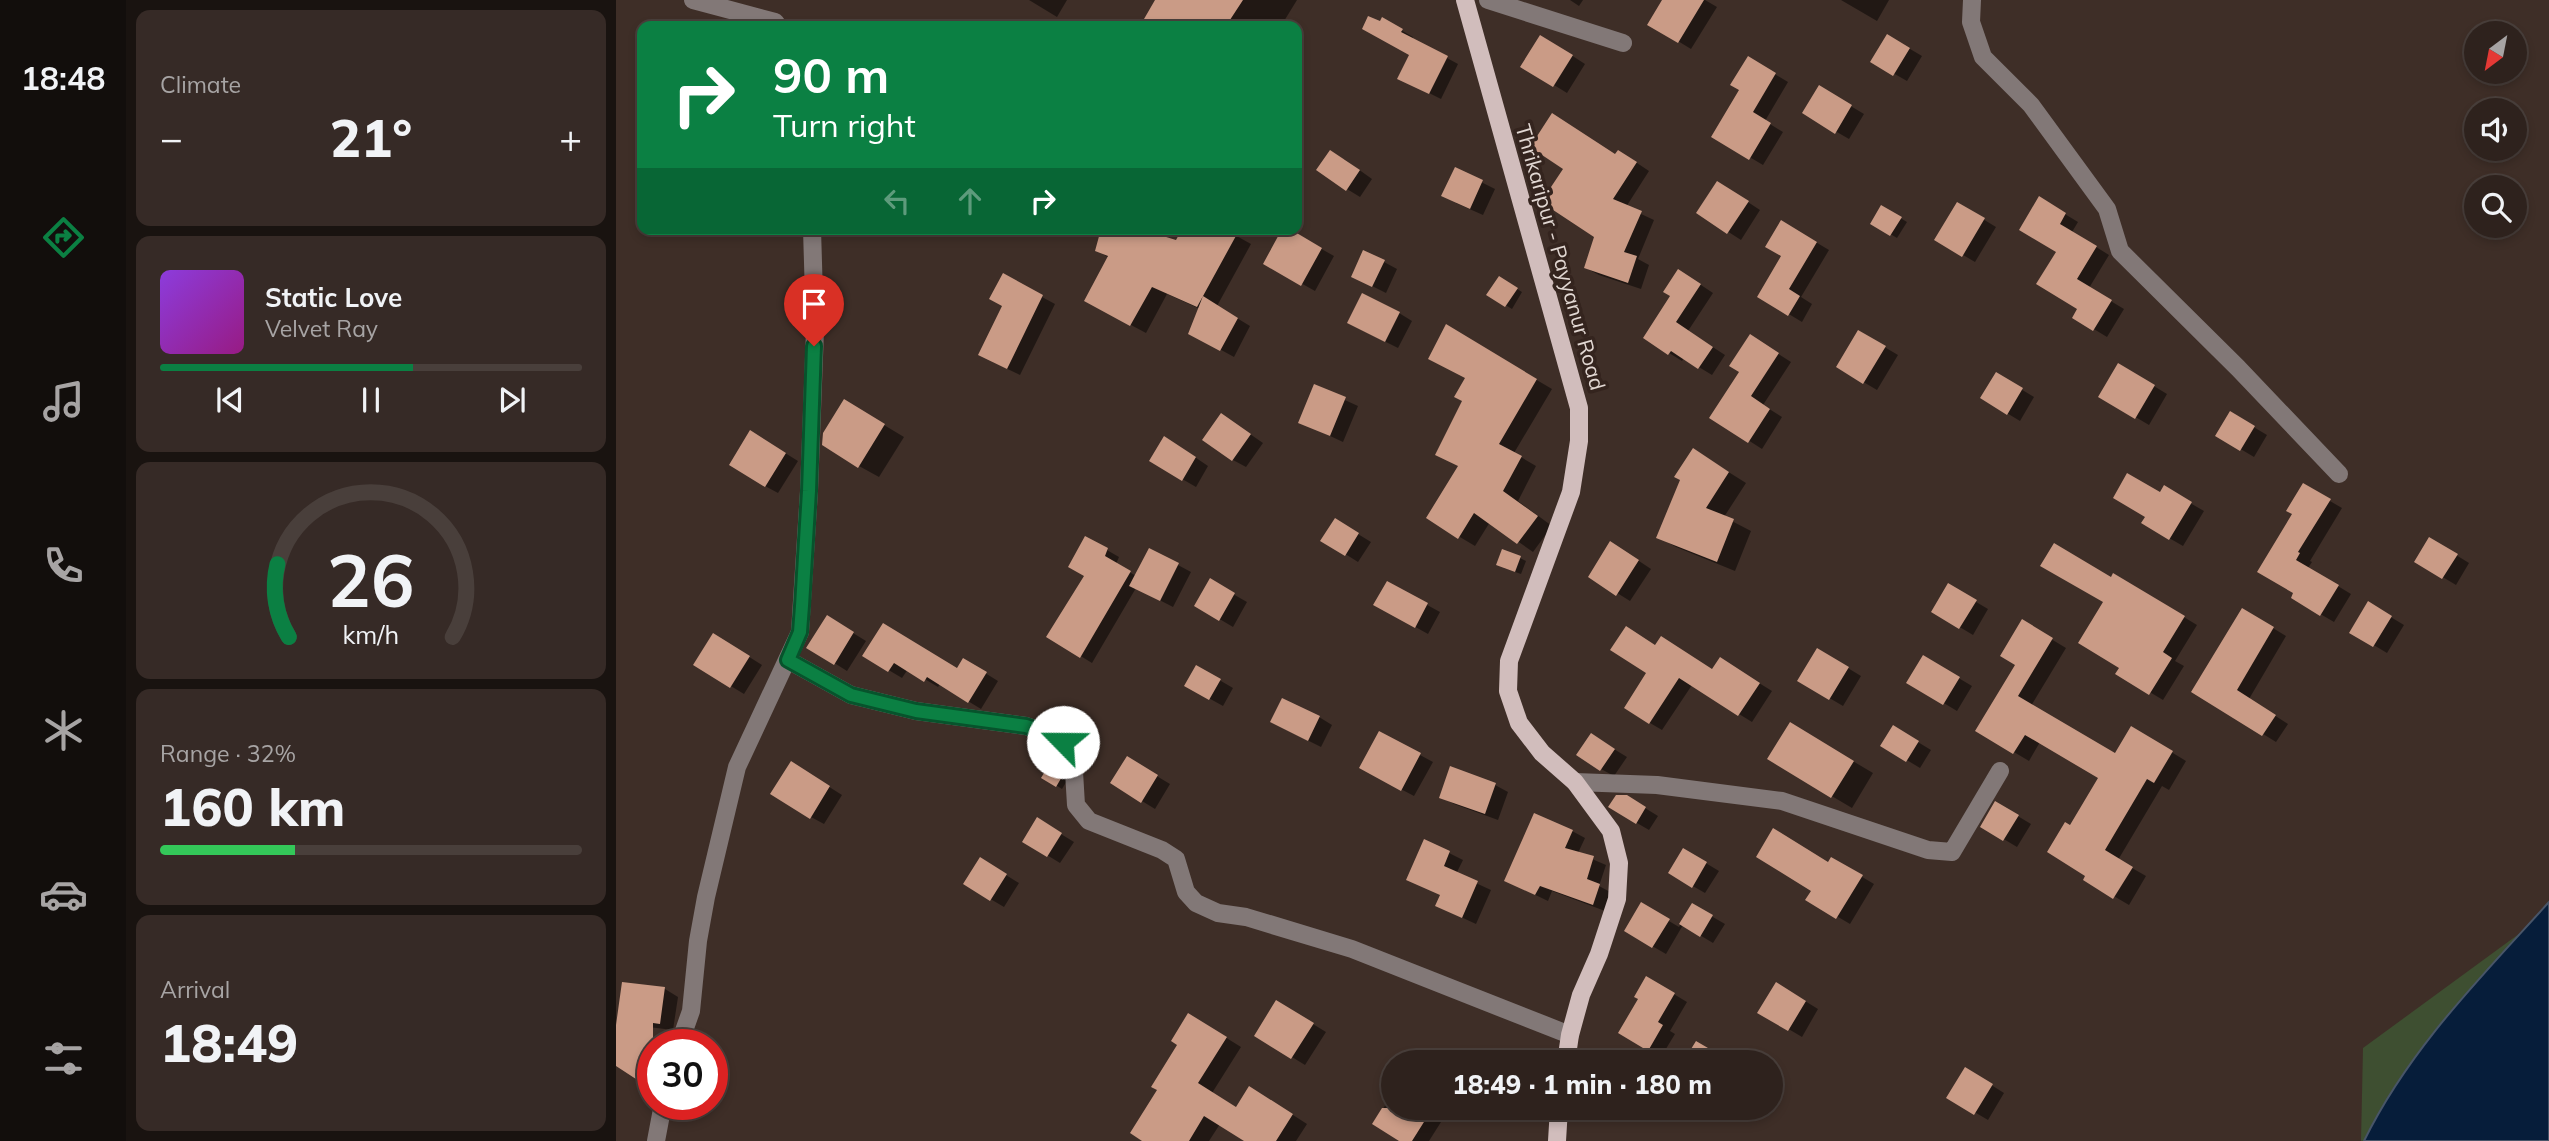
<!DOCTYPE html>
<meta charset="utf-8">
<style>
:root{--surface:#2e221d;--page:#362a26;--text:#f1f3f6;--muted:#a7a4a4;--line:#493f3b;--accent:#0b8043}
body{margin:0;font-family:Mulish,sans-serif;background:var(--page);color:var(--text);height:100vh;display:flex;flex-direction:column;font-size:26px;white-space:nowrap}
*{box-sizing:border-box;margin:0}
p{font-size:23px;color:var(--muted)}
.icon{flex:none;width:38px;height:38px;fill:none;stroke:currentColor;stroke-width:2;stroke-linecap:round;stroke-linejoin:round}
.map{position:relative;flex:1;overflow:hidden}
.details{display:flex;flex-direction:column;gap:10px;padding:10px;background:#191310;width:490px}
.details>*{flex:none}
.top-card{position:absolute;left:21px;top:21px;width:665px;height:214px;border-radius:14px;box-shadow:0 4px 10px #0003,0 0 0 2px var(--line);background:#0b8043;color:#fff;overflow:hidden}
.needle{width:46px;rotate:212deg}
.fabs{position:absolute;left:1848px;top:21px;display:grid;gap:14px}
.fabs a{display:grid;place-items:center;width:63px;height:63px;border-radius:50%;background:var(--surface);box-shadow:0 4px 10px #0003,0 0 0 2px var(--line);font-size:35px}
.speed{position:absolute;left:21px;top:1029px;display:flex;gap:14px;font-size:35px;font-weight:700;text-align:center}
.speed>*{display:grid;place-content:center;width:91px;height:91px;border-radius:50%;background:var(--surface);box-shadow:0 4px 10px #0003,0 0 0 2px var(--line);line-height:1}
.speed .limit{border:10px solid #d22;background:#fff;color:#111}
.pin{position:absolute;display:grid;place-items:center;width:60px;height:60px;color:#fff;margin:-72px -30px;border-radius:50% 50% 50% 0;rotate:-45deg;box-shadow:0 0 7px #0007}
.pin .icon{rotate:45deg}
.me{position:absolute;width:77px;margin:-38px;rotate:293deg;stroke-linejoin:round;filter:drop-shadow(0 0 5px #0008)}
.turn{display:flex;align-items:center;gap:24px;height:147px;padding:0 21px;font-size:32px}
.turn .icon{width:91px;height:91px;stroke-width:2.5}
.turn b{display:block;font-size:49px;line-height:60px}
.lanes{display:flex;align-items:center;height:66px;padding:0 21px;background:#0003;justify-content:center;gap:35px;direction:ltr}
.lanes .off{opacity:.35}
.big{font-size:52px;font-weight:800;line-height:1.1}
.details .card{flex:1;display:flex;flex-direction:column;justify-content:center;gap:10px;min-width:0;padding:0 24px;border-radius:14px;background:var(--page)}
.details .dial{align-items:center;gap:0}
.dial svg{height:182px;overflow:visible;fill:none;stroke:var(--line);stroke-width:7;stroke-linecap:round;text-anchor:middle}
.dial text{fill:var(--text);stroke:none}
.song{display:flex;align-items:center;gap:21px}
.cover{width:84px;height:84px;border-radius:10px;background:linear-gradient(135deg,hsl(270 70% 55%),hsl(310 70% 35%))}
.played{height:7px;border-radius:4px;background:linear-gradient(90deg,var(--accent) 60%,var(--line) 60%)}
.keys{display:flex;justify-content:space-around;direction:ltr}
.heat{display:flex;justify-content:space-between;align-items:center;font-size:38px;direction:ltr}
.charge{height:10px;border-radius:5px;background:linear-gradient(90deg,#34c759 32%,var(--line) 0)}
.trip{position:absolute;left:765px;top:1050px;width:402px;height:70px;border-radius:35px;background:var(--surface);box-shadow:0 4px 10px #0003,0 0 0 2px var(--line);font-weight:800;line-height:70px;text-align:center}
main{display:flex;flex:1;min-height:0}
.tabs{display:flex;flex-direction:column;width:126px;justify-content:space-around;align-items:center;background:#120e0c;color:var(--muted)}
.tabs .icon{width:49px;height:49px}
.tabs .current{color:var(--accent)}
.tabs b{font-size:32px;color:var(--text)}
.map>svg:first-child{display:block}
.green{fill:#3e4f31}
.water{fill:#061d3a;stroke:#485568;stroke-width:2}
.shadow{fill:#0007}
.building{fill:#ca9b86}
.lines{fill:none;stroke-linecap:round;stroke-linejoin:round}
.minor{stroke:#827877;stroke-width:18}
.major{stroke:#d1bdbc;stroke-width:18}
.route-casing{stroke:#07532c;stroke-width:18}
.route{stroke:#0b8043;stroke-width:12}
.labels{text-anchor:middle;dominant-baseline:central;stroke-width:7;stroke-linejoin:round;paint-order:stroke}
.street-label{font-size:21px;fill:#e2d8d3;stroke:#34241e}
</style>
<main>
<nav class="tabs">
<b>18:48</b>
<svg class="icon current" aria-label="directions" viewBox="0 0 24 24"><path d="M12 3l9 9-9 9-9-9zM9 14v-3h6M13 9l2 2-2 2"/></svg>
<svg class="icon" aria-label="music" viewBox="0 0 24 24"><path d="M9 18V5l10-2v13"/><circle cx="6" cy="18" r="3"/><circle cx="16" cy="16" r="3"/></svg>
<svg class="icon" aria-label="phone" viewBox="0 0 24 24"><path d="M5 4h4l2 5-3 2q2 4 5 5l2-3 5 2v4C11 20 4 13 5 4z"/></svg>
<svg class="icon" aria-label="climate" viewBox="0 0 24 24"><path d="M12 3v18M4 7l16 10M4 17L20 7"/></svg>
<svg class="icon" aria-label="car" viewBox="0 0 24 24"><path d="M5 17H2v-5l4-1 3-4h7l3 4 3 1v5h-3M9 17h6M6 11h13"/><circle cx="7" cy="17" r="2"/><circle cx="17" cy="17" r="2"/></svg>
<svg class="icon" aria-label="filters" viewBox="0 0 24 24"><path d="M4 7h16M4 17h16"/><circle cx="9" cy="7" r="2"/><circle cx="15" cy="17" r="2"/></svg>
</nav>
<section class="details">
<div class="card"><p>Climate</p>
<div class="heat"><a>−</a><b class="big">21°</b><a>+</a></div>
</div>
<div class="card">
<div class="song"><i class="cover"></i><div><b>Static Love</b><p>Velvet Ray</p></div></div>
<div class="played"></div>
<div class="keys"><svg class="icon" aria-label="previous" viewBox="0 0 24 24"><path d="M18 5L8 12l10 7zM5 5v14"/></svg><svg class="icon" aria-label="pause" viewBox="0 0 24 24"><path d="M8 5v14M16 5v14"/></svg><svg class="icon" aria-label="next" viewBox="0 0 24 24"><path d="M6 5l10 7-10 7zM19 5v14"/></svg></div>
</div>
<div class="card dial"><svg viewBox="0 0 100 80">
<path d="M14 69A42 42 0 1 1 86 69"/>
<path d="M14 69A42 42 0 0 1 9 37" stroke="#0b8043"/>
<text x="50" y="56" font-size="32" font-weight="700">26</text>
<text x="50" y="72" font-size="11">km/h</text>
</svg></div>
<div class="card"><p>Range · 32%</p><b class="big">160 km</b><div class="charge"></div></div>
<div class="card"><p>Arrival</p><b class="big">18:49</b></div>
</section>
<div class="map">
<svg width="1933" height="1141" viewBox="0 0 1933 1141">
<rect width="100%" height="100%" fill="#3e2e27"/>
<path class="green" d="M1933,912V1141H1745L1747,1048Z"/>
<path class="water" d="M1933,902V1141H1748C1793,1049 1865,977 1933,902Z"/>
<path class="shadow" d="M413,0H451L441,17Z
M541,0H681L665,26H543L530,18Z
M954,0H967L963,6Z
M1048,0H1089L1101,7L1075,49L1034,24Z
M1225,0H1273L1261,21Z
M767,20L797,37L796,39L842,64L825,99L795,84V55Z
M1272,36L1306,56L1291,81L1256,61Z
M938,44L969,64L951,93L907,66Z
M1133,59L1172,82L1149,121L1167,132L1147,165L1098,136L1125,90Z
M1203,87L1248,114L1233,139L1188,113Z
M728,159L756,179L744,197L731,189Z
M1015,159L1033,171L1010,207L1038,220L1022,259L1033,265L1025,289L983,275L970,268L980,236Z
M839,169L879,189L867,215L840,203Z
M1115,191L1144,210L1125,240L1083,213Z
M1424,199L1462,222L1456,232L1493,255L1473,288L1508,309L1491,337L1458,317L1464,308Z
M1342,204L1380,227L1359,262L1320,239Z
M1266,207L1291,222L1281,238L1256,223Z
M1166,222L1213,250L1185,297L1196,304L1186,322L1143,296L1168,256Z
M608,229L635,244L601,306L634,326L618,357L587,340L584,309L551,294L530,333L485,309L493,258L481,250L561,242Z
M670,229L718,256L699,291L649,263Z
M768,262L781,269L770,293L750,283Z
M387,276L439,304L404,375L377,362L388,305Z
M883,278L906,292L896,309L873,295Z
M1076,279L1097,293L1072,331L1109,355L1096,375L1068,358L1066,361L1029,338Z
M783,313L796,321L782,348L746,330Z
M831,327L936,389L898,453L920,466L902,501L936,526L917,552L874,522L859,546L812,518L844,466L851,378Z
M1243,332L1282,355L1261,390L1222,367Z
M1147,344L1175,362L1147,405L1166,417L1146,449L1096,417Z
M1503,365L1551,394L1533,425L1484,396Z
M1380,374L1418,397L1404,421L1366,398Z
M698,386L742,406L727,442L684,422Z
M248,413L288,437L263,477L243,466Z
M1614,413L1651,435L1638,457L1601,435Z
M618,423L647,443L630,467L617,460Z
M148,440L182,461L162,493L149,486Z
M561,445L592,466L580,487L535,461Z
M1095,461L1130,483L1108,517L1135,531L1119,571L1060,547L1042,537Z
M1688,486L1726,508L1694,561L1696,562L1692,568L1735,594L1718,622L1677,598L1678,514Z
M1548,488L1588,511L1567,546L1527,523Z
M719,520L755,542L742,562L707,540Z
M470,538L503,557L500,564L520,576L534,550L575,572L557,607L520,588L476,663L432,636L470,575Z
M1814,539L1853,563L1840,585L1800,561Z
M1008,551L1035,569L1014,601L974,576Z
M904,558L910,561L905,574L888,568Z
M1498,575L1581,625L1559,661L1568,666L1547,700L1502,673L1506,667L1490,601Z
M594,581L631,602L617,627L580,605Z
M771,583L824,612L812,634L760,605Z
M1333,586L1372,609L1357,635L1317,611Z
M1753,604L1788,625L1771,653L1736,632Z
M1627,610L1670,636L1633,699L1672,724L1660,742L1578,691Z
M211,617L250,641L231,671L193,647Z
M1407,622L1450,648L1415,706L1499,755L1516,728L1570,761L1553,790L1546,786L1502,860L1530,876L1513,905L1469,879L1472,875L1455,827L1484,778L1424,742L1413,761L1361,730L1401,665Z
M111,643L146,665L128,694L80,665Z
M1202,650L1245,676L1227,706L1183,680Z
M249,656L342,670L348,660L382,681L365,709L324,684L322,687L292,669L286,678Z
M1307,657L1356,686L1341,711L1293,682Z
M581,667L617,688L607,706L571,686Z
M1117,667L1156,691L1136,722L1076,685L1046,730L1034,723L1032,673L1097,671Z
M703,717L716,725L705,747L669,729Z
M1174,724L1257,773L1236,808L1153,759Z
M1277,727L1315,750L1304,768L1266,745Z
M988,743L1011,757L998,776L985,769Z
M804,755L817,762L798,796L758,775Z
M436,763L452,772V779L446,789L427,777Z
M524,766L554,784L539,809L526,801Z
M188,771L226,795L208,824L195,817Z
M879,785L892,792L882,820L838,804L825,797Z
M1011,797L1042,816L1033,830L1021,823Z
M1380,803L1415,824L1401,847L1366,826Z
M422,820L458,842L444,863L408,841Z
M956,831L969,838L962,853L990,865L983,886L996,893L989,911L936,891L932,901L903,887Z
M809,841L847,860L840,874L875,890L860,924L834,912L825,895Z
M1068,850L1103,871L1089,893L1054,873Z
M364,859L403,883L388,907L349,884Z
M1216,859L1258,884L1234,924L1192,899Z
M1026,905L1063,927L1076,905L1109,924L1097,943L1067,925L1050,954L1010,931Z
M1031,978L1071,1002L1054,1031L1059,1034L1045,1057L1004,1032L1024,998Z
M7,984L49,989L62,997L57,1030L16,1025Z
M1161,984L1202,1009L1186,1037L1144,1012Z
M674,1010L710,1032L689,1065L640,1035Z
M588,1024L625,1047L596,1093L621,1108L649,1097L691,1124L680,1141H631L604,1124L593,1141H529L543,1090L564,1044Z
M0,1038L37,1052V1087L0,1064Z
M858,1048L870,1056L881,1062H849Z
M1350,1069L1388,1093L1372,1120L1333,1097Z
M777,1093V1108H801L825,1122L813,1141H787L758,1123Z
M886,1108H902L898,1114Z"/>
<path class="building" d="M539,0H627L610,26H541L528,19Z
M1046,0H1088L1062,43L1031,25Z
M752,16L764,21L766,17L787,29L785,32L832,56L813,94L781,79L793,55L746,29Z
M1271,34L1294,48L1277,76L1254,62Z
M924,35L957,55L937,87L904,67Z
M1132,56L1160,73L1137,112L1155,123L1133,160L1095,137L1123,90L1114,85Z
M1203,85L1236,105L1219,134L1186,113Z
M936,113L999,154L1002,150L1021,162L997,199L1026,211L1008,252L1021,256L1012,283L968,268L978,237L925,202L947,169L914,147Z
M714,150L744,170L730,191L700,170Z
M839,167L867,180L854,209L825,196Z
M1101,181L1133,201L1111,234L1080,213Z
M1423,196L1450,213L1444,224L1481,246L1461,279L1496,300L1477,331L1456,318L1461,309L1420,284L1440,252L1403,230Z
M1341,202L1369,218L1346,257L1318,240Z
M1265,205L1286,217L1274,236L1254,224Z
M1165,220L1201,242L1173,289L1184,296L1172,316L1141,297L1165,256L1149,247Z
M485,229H524L560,240L566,229H612L621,234L581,307L536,287L514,326L468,301L492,256L479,251Z
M666,229H674L706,248L685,286L647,264Z
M747,250L769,260L756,287L735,277Z
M1062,269L1085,284L1060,322L1097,347L1082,369L1055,351L1052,355L1027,338L1054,296L1047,292Z
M387,273L427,295L391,369L362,355L386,306L373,299Z
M883,276L902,288L889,307L870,295Z
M746,293L784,312L769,342L731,323Z
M587,296L622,318L604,351L572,334Z
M830,324L921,379L883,444L906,456L887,491L922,516L901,544L858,513L842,539L810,518L842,466L819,455L846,401L838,397L849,378L812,359Z
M1242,330L1270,346L1247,384L1220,367Z
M1134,334L1163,353L1135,396L1154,409L1132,443L1093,418L1123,372L1113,366Z
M1502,363L1539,385L1519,419L1482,397Z
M1380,372L1407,388L1391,415L1364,398Z
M698,384L730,397L714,436L682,423Z
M228,399L269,424L242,468L206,445L207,433Z
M1614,411L1639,426L1624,451L1599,436Z
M605,413L635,434L616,461L586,440Z
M134,430L170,453L149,487L113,465Z
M548,436L580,457L566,481L533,461Z
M1077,448L1113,472L1090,508L1118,519L1101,562L1040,538L1064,480L1058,477Z
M1511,473L1544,492L1548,485L1576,502L1553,540L1525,523L1529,517L1497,498Z
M1687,483L1715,499L1682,552L1684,553L1680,560L1723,585L1704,616L1675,598L1677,593L1641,572L1676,514L1670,511Z
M719,518L743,533L729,556L704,541Z
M469,536L492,548L489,556L515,571L464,658L430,637L468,576L452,567Z
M1813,537L1842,554L1826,579L1798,562Z
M994,541L1023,560L1000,596L972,577Z
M1438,543L1495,577L1497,573L1569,616L1547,652L1556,658L1533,695L1499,674L1503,668L1462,643L1487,602L1424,566Z
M533,548L563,563L544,601L513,586Z
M886,549L905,556L899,572L880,565Z
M594,578L619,593L603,621L578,606Z
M771,581L812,603L799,628L757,605Z
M1332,583L1361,600L1343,629L1315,612Z
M1752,601L1776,616L1757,647L1733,633Z
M1626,608L1658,627L1621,690L1660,715L1646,736L1575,692Z
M211,615L238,632L218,665L190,648Z
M1406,619L1437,638L1402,696L1499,753L1515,726L1557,751L1538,783L1531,779L1489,850L1517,867L1497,899L1467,880L1469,876L1431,852L1449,822L1454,825L1482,778L1409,735L1397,754L1359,731L1399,665L1384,656Z
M267,623L341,668L347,658L371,672L352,703L311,677L308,682L278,663L272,672L246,656Z
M1010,626L1039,645L1045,636L1096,669L1104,657L1144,683L1122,716L1063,678L1033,724L1008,708L1030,673L994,650Z
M97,633L134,656L114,688L77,665Z
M1201,648L1233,667L1213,700L1181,681Z
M1307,655L1344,677L1327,705L1290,683Z
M580,665L605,679L593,700L568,686Z
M666,698L704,716L692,741L654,722Z
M1174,722L1238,761L1215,798L1151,759Z
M1277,725L1303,741L1290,762L1264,746Z
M763,731L805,753L785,791L743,768Z
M975,733L999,749L984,771L960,755Z
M511,756L542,775L525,803L494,783Z
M436,760L446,767L447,775L440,787L425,778Z
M175,761L214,786L194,819L154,794Z
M834,766L880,783L869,814L823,798Z
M1000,795H1011L1030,807L1020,824L992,807Z
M1379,801L1403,815L1387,841L1364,827Z
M918,813L957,830L949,848L978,856L971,879L984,884L977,905L924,886L919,895L888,881Z
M421,817L446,833L431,857L406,842Z
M1157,828L1212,862L1215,857L1247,875L1220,919L1189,900L1195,891L1140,857Z
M808,839L834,851L828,866L862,881L846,918L819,906L824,895L790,880Z
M1067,848L1091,862L1076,888L1052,873Z
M364,857L391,874L374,901L347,884Z
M1025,902L1054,919L1036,948L1008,931Z
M1076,903L1097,915L1084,937L1063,924Z
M1030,976L1059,993L1042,1022L1047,1025L1032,1051L1002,1033L1022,999L1018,997Z
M6,982L49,987L44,1024L37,1023V1059L23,1081L0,1066V1025Z
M1160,982L1190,1001L1172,1031L1141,1013Z
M660,1000L698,1023L675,1059L638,1036Z
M572,1013L611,1037L582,1083L620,1107L633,1086L677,1114L660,1141H628L588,1116L573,1141H526L514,1133L541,1090L535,1087L561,1045L555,1041Z
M1080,1041L1116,1062H1067Z
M1349,1067L1377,1084L1358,1115L1330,1098Z
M766,1108H804L813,1114L796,1141H783L756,1124Z"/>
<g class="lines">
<path class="minor" d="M77,0L159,22L162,26
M872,0L1007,43
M1356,0L1355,22L1367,57L1415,105L1491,209L1504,251L1622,368L1723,474
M172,660L235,695L300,711L410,726L433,734L447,742L457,755L460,805L473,821L546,850L560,859L570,892L580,903L602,913L630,917L736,949L954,1035
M959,782L1041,785L1166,801L1312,850L1336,852L1384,771
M63,1045L75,1011L82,941L90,897L121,767L184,632L193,491L199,330L196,229
M40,1141L47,1104"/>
<path class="major" d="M849,0L963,408V441L955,492L893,661L892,691L903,723L926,753L959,782L995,831L1003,863L1001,899L983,954L965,995L954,1035L950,1062
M941,1141L943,1108"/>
</g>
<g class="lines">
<defs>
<path id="route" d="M198,346L193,491L186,606L184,632L172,660L235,695L300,711L410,726L433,734L447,742"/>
</defs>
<use href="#route" class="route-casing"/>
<use href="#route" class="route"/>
</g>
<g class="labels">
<g class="street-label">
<text transform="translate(945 257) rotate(74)">Thrikaripur - Payyanur Road</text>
</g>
</g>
</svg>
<div class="fabs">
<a><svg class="needle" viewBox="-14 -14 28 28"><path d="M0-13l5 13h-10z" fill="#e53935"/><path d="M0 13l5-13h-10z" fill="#a7a4a4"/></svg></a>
<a><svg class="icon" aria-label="sound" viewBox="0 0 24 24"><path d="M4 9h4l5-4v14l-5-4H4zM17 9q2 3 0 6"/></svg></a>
<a><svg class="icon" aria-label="search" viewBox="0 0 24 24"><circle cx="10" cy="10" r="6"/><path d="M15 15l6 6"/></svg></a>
</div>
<div class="speed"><div class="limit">30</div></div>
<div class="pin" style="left:198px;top:346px;background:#d93025"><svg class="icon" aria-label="arrive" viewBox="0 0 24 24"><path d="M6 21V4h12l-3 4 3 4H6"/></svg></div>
<svg class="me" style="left:447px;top:742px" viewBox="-20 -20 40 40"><circle r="19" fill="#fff"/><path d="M0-13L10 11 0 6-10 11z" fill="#0b8043"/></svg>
<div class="trip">18:49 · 1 min · 180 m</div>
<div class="top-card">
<div class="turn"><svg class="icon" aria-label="right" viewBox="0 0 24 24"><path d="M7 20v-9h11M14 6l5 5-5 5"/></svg><div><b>90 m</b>Turn right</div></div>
<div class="lanes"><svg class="icon off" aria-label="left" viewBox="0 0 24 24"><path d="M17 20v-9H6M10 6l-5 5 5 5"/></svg><svg class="icon off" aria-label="ahead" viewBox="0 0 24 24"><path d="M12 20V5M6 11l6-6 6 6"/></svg><svg class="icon" aria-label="right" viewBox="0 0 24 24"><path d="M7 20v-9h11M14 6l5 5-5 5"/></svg></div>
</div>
</div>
</main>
